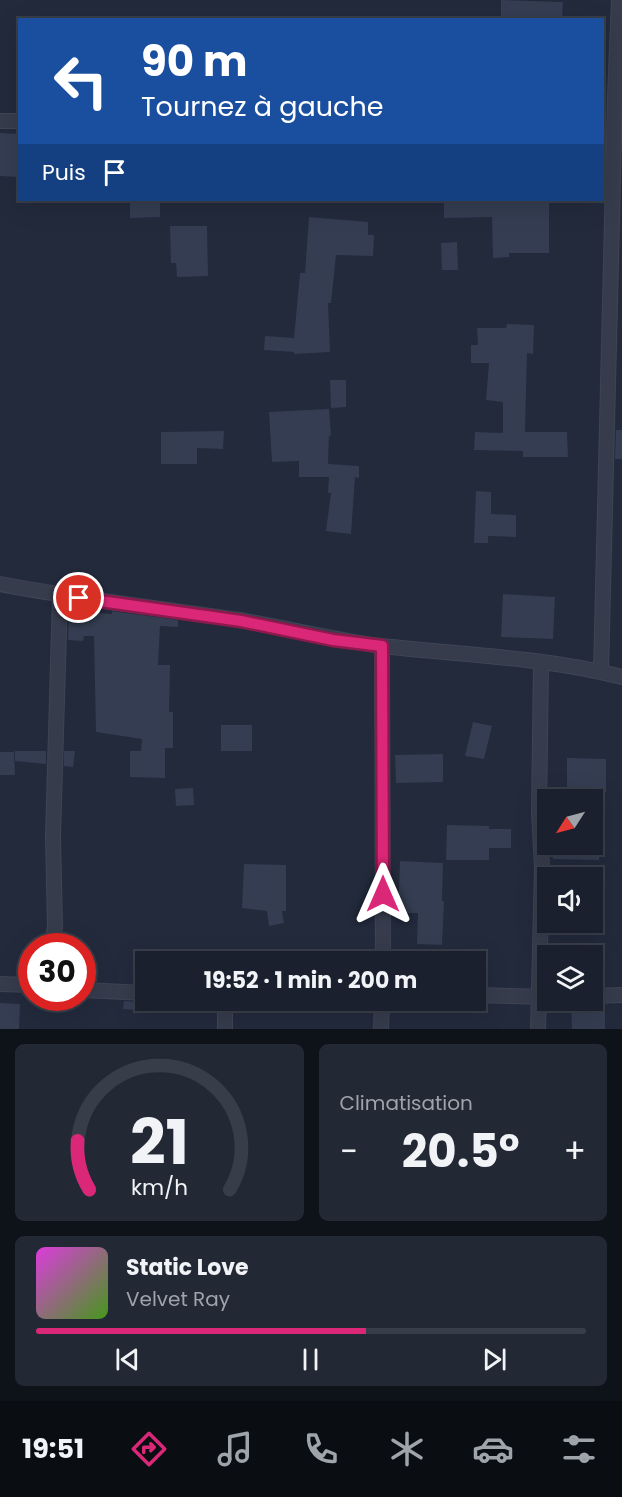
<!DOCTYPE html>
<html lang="fr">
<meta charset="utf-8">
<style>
:root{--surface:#1a202d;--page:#232835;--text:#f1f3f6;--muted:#9fa3aa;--line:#383e49;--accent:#db2777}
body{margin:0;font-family:Poppins,sans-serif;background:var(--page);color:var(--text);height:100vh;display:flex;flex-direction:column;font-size:22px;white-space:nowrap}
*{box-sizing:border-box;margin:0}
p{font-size:20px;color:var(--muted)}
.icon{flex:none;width:33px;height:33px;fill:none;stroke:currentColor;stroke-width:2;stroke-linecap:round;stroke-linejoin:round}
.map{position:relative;height:1029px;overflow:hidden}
.details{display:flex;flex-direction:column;gap:15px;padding:15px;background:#0e1219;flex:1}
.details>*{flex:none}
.guide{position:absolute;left:18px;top:18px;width:586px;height:183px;border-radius:0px;box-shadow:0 6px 24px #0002,0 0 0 2px var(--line);background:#1a4fa0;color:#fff;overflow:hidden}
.needle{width:39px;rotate:234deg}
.fabs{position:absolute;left:537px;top:789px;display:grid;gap:12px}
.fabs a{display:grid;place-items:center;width:66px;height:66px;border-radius:0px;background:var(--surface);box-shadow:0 6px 24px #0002,0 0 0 2px var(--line);font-size:30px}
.speed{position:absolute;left:18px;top:933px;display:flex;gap:12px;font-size:30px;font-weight:700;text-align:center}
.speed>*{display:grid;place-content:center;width:78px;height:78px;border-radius:50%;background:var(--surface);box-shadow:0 6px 24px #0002,0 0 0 2px var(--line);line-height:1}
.speed .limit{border:9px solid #d22;background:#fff;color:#111}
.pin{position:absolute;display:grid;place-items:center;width:51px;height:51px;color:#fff;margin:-26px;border:3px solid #fff;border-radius:50%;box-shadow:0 2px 6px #0007}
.me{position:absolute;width:66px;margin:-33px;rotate:0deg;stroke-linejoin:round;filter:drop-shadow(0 0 4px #0008)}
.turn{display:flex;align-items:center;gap:21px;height:126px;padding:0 24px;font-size:27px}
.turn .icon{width:78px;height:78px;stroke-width:2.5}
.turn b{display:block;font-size:42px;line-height:51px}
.then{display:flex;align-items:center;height:57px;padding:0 24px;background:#0003;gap:12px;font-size:22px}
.big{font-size:45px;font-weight:700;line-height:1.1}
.details .card{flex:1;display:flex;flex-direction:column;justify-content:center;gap:9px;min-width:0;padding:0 21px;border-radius:9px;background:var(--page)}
.details .dial{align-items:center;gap:0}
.dial svg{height:156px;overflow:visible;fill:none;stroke:var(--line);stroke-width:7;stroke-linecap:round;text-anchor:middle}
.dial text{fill:var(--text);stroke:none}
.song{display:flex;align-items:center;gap:18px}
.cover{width:72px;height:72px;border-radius:9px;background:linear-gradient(135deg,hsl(300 70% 55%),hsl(100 70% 35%))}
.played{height:6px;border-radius:3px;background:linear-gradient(90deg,var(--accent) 60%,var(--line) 60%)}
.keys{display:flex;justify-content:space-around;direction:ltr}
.heat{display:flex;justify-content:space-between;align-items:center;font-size:33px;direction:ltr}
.details .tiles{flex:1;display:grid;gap:15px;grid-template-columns:1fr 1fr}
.card:last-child{grid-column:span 2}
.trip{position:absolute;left:135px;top:951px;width:351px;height:60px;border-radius:0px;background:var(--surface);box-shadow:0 6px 24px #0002,0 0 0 2px var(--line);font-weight:700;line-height:60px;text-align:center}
.tabs{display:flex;height:96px;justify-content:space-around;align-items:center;background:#0a0d12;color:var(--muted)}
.tabs .icon{width:42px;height:42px}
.tabs .on{color:var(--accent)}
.tabs b{font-size:27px;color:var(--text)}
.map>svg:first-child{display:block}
.building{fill:#343d52}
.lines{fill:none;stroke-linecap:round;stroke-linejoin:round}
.street-casing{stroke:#3f4555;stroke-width:16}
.street{stroke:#363c4c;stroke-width:14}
.route-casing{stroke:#8e194d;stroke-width:15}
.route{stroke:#db2777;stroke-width:10}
</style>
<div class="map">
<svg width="622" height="1029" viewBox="0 0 622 1029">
<rect width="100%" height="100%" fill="#222a3c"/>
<path class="building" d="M501,0L563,2L562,20L501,19Z
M0,133L20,134L18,177L0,176Z
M130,200H160V217L130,218Z
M444,200H549V253H509V257L493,258L492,217L444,218Z
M309,217L368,222V235H374L373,256L336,255L331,303H328L330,352L294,354V352L264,350L265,336L294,338L300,273H305Z
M170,226H207L208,276L177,277L176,263H171Z
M457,242L458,270H442L441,243Z
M507,324L534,325L533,354L527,353L525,432H567L568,457H523V451L474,450L475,432L503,433V402L486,400L489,363H471V345H478L477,328H506Z
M330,380H346V407L331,408Z
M329,409L331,436H329L328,464L359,466V478L355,477L351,534L326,531L331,493H328L329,477H299V461L272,462L269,412Z
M616,430H622V459H615Z
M224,431L223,449L197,448V464H161V432Z
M476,491L491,492V514L516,515V537L488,536V543H474Z
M503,594L555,597L553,639L501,637Z
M69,611L112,614V611L178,620V627L160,626L158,665H170L169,712H173V748H165V778L130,777V751H141L142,739L96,732L94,636H84L83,641L68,640Z
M473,722L492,726L484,759L465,756Z
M221,725H252V751H221Z
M15,751H46V764L15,761Z
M64,751H75L73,767L64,766Z
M0,752H14L15,775H0Z
M443,754V782L396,783L395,755Z
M567,758L606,759V792L567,791Z
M193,788L194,805L176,806L175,789Z
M447,825L489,826V829H511V848H489V860H446Z
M553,844H599V860L553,859Z
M400,861L443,863L442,901H444L442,945L417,944L418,913H398Z
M244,864L286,865V911H282L284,923L269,926L267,911L242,908Z
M571,1000H584L592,1005H605V1029H572Z
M124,1001L139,1002V1010L123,1009Z
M0,1003L20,1004L19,1029H0Z"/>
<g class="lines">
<defs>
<path id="street" d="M0,121H20
M0,584C79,599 159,608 239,620C287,628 334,640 382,646C462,655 544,657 622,677
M382,646L383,962
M601,672L615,97L619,0
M51,946L55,927L53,837L60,595
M0,984L32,985
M82,990L146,993
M476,995L548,997
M592,996L622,995
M225,1029V1000
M381,1029L382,1000
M538,1029L542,867L539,813L541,663"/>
</defs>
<use href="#street" class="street-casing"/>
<use href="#street" class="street"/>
</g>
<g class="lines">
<defs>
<path id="route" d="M79,598L241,621L333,640L382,646L383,894"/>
</defs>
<use href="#route" class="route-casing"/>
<use href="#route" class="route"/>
</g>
</svg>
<div class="fabs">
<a><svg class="needle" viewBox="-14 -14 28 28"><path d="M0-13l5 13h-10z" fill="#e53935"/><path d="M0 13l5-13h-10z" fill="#9fa3aa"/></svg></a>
<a><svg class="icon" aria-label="sound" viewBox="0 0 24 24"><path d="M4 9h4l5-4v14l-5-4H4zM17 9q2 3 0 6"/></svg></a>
<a><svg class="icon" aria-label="layers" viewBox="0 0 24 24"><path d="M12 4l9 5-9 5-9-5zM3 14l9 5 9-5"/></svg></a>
</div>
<div class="speed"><div class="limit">30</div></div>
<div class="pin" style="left:79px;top:598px;background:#d93025"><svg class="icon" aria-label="arrive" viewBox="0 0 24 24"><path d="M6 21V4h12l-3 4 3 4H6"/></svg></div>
<svg class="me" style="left:383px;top:894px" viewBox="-20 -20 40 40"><path d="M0-17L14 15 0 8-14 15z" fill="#db2777" stroke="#fff" stroke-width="4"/></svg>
<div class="trip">19:52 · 1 min · 200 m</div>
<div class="guide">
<div class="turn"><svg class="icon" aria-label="left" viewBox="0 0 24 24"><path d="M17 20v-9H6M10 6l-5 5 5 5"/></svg><div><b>90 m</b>Tournez à gauche</div></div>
<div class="then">Puis<svg class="icon" aria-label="arrive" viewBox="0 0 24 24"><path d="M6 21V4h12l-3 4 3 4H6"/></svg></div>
</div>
</div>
<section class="details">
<div class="tiles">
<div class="card dial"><svg viewBox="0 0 100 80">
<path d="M14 69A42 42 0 1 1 86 69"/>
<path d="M14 69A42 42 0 0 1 8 44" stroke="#db2777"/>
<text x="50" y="56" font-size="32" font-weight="700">21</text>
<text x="50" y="72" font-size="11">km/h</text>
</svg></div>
<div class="card"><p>Climatisation</p>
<div class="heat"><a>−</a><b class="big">20.5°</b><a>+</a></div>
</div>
<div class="card">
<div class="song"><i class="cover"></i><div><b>Static Love</b><p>Velvet Ray</p></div></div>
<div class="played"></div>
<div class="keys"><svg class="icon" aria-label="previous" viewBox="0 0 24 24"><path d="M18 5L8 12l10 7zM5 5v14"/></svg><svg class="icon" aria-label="pause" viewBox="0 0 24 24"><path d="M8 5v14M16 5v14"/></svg><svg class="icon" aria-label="next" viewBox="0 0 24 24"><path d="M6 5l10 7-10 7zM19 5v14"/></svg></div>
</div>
</div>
</section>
<nav class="tabs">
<b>19:51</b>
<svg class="icon on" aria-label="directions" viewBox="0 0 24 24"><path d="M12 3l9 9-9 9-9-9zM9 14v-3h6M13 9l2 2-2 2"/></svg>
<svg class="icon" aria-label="music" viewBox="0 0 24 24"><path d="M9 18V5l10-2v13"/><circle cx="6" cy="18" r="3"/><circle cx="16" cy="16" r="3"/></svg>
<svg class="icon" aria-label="phone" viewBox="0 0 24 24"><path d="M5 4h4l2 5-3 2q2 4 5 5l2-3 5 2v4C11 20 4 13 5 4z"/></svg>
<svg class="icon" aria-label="climate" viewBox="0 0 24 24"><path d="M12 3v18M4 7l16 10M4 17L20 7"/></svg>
<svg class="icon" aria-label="car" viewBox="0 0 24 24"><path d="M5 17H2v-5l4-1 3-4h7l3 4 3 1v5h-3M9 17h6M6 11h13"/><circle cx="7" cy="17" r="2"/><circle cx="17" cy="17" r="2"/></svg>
<svg class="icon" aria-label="filters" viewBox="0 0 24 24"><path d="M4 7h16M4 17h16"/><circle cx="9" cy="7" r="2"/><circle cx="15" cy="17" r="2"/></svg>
</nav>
